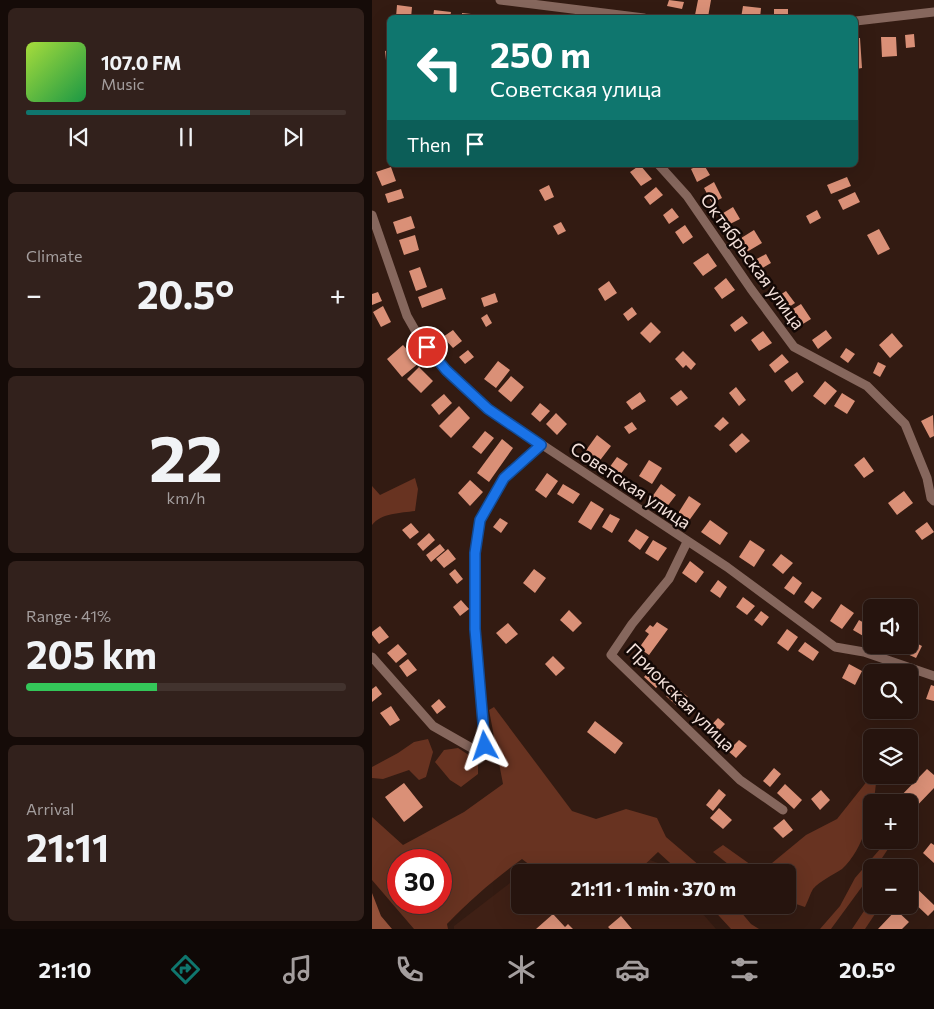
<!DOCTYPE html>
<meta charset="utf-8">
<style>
:root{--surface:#26140e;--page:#32211c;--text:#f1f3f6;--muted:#a49e9e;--line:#42332e;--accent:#0f766e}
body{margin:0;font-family:Commissioner,sans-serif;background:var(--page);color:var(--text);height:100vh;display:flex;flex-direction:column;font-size:19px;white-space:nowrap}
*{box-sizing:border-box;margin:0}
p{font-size:16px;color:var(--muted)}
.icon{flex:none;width:28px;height:28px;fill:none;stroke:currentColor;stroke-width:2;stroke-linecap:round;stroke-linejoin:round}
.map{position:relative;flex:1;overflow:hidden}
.sheet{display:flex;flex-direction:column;gap:8px;padding:8px;background:#150b08;width:372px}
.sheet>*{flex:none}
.hud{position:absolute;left:15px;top:15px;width:471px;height:152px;border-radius:8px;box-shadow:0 5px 20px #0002,0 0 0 1px var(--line);background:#0f766e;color:#fff;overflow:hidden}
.controls{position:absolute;left:491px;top:599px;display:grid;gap:10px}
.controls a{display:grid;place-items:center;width:55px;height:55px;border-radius:8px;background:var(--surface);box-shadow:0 5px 20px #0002,0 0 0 1px var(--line);font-size:25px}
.speed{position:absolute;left:15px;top:849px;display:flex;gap:10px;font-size:25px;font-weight:700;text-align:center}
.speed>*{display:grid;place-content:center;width:65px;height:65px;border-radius:50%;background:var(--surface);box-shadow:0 5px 20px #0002,0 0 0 1px var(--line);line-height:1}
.speed .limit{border:8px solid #d22;background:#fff;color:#111}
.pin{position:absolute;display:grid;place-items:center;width:42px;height:42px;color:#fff;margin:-21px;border:2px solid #fff;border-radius:50%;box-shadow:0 1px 5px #0007}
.me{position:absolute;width:55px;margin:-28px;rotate:355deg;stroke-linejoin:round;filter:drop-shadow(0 0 4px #0008)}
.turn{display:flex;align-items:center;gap:18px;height:105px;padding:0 20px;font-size:22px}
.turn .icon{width:65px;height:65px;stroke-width:2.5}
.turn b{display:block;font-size:35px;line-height:42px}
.then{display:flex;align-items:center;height:48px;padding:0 20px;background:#0003;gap:10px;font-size:19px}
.big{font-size:38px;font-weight:700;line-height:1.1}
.sheet .widget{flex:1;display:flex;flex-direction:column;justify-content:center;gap:8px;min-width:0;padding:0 18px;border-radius:8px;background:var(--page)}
.sheet .dial{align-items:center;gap:0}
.dial b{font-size:65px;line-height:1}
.song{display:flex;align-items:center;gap:15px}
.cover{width:60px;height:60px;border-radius:8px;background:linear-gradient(135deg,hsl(80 70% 55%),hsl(140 70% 35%))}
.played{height:5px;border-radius:2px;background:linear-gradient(90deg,var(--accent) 70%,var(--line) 70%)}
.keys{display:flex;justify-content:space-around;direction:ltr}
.heat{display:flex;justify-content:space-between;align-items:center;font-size:28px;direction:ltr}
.charge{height:8px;border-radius:4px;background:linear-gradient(90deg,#34c759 41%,var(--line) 0)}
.trip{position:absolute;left:139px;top:864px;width:285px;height:50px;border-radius:8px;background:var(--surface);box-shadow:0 5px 20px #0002,0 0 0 1px var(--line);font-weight:700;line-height:50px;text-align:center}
.dock{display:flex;height:80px;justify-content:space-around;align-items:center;background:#0f0806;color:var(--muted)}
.dock .icon{width:35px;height:35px}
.dock .selected{color:var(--accent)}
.dock b{font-size:22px;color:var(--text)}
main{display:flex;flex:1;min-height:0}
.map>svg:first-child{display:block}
.built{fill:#3f2015}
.green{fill:#683321;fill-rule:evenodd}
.water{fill:#95523a}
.building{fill:#da9077}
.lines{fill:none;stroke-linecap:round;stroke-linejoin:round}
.street{stroke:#86675d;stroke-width:9}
.route-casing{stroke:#114b97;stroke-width:12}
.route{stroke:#1a73e8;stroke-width:9}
.labels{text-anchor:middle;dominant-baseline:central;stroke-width:5;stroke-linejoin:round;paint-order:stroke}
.street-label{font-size:18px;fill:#f3e1db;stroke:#130805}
</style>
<main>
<section class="sheet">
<div class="widget">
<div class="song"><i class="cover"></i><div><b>107.0 FM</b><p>Music</p></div></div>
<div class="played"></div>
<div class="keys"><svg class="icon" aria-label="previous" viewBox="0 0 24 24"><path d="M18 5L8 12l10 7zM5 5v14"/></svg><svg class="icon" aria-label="pause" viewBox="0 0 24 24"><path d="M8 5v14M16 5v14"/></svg><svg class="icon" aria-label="next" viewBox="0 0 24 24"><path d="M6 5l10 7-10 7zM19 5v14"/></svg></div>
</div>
<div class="widget"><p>Climate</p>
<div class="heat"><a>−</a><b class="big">20.5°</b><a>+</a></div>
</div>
<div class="widget dial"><b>22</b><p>km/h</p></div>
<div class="widget"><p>Range · 41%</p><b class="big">205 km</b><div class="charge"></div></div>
<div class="widget"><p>Arrival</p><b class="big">21:11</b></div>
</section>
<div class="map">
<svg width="562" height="929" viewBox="0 0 562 929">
<rect width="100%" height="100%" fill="#331b12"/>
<path class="built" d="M205,832L286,863L294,872H152Z
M147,876L148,905H323L344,929H82V926Z"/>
<path class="green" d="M43,478L46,489L43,511C29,513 9,513 0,525V486L8,495Z
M122,707L200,811L224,819L254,809L285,818L294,837L335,872H308L286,852L265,872L209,865L200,872H167L150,859C123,879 99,899 75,924L76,929H42L0,880V817L31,845L92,812L131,784L117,710ZM26,860H69V902H26Z
M56,739L61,752L54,777L47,780L37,770L11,779L0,778V767L26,753L42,742Z
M86,748L106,761V774L89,787L78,780L63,762L72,750Z
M496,780L504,781C503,806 491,851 470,869C461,875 448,881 441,889C438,894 436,901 433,907L415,901V872H366L341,852L351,845L389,872L434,835L465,819Z
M513,840H522L504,867L500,868V873L459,929H448L468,906L483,878L508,849Z
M500,899V905H509L493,929H480Z
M337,905H363L379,924L387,929H359Z"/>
<path class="water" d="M0,893L9,916L20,929H0Z"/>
<path class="building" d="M297,0L312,2L310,9L295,6Z
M326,0H339L336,17L323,15Z
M25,5L40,7L39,18L24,17Z
M371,6L389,8L388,18H369Z
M402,9H416V18H402Z
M62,10L79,12L78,18H61Z
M90,13L108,15V18H90Z
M542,34L543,47L534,48L533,35Z
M509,37H524L525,56L510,57Z
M484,38H488L490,68L484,69Z
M18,50V68L15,69L13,51Z
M268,165L280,179L269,186L258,172Z
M327,165H332L338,175L325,182L319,169Z
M19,167L24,181L10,186L4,172Z
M475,177L479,186L459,194L455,185Z
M342,182L350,198L340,203L332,188Z
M177,185L182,197L173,201L167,190Z
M284,187L291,195L278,205L272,197Z
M29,189L32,198L16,203L13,194Z
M483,192L488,202L471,210L466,200Z
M361,207L368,219L354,226L348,215Z
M300,208L307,217L297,224L291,215Z
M445,210L449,218L438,224L434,216Z
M39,216L43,228L25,234L21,222Z
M189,222L194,231L186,235L181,226Z
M313,225L321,237L311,244L303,232Z
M507,229L518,249L506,255L495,235Z
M382,230L390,243L373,253L366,240Z
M43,235L47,250L32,255L27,240Z
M336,253L345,266L331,276L321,263Z
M394,254L399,263L387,270L381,261Z
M48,267L55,287L44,291L37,271Z
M354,278L363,290L350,299L342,288Z
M237,281L245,293L233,301L226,289Z
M70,288L74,299L50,308L46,297Z
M414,291L423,303L414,309L405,297Z
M6,292L10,301L0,305V294Z
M123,293L126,302L112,307L109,298Z
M429,304L439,319L426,327L416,312Z
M11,306L19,322L9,327L1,312Z
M260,307L265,314L256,321L251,314Z
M115,314L120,323L114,327L109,318Z
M370,316L376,323L363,332L358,325Z
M279,322L289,332L278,343L268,333Z
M81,330L90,341L81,348L71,337Z
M454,330L460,338L446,349L440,340Z
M391,331L400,343L387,351L379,340Z
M520,333L531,346L518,358L507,345Z
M31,345L47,363L30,377L15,359Z
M474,348L483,354L476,363L468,357Z
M96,350L102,357L93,364L87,357Z
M311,351L324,364L319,370L314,365L311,368L303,359Z
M410,354L417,362L403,373L397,365Z
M126,361L138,370L124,388L112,379Z
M506,362L514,366L508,377L501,373Z
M47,367L61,381L49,393L35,379Z
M425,372L432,382L420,392L412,381Z
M139,376L152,387L139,402L126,391Z
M453,381L465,391L453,405L441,396Z
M364,387L374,400L367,406L357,393Z
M309,390L316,398L305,406L298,398Z
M268,392L274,401L260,410L254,402Z
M470,393L483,401L475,414L462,406Z
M72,394L80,403L67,415L59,405Z
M168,403L178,411L168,422L159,414Z
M87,406L98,418L79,438L67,426Z
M184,413L195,424L185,435L174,424Z
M561,415L562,436L558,438L549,421Z
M351,417L357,423L348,431L342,426Z
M260,422L265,429L257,434L252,427Z
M113,431L122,438L109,454L100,447Z
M370,433L378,441L364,453L357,445Z
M225,435L239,446L226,463L212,453Z
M130,439L141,448L117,482L105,473Z
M245,457L256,464L248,475L237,468Z
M492,457L502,471L492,478L482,465Z
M277,460L290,468L280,484L267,476Z
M175,473L186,481L174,498L163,490Z
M98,480L111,492L98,506L86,493Z
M191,484L208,494L201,504L185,494Z
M289,484L304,495L294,508L280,497Z
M532,491L541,503L525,515L516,503Z
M317,496L329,504L316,522L305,515Z
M219,501L232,509L219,530L206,522Z
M238,514L248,519L240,533L230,527Z
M128,518L136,523L129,533L121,527Z
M338,520L356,533L348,545L329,532Z
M555,522L562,532L550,540L543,531Z
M39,523L47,532L38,539L30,530Z
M264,529L277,537L268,550L256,541Z
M57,533L63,540L51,551L45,544Z
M281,540L295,548L286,561L273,553Z
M378,540L393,550L382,567L367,557Z
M68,544L73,550L59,562L54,555Z
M76,549L84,559L72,568L64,559Z
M409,554L421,563L411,574L400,565Z
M318,561L332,572L324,583L310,573Z
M83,569L91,579L85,584L77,574Z
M162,569L174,578L163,593L151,583Z
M421,576L430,583L422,595L412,588Z
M346,580L355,587L348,598L338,591Z
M440,591L450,598L441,609L432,602Z
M371,597L383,606L375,615L364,607Z
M89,600L97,609L88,616L81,607Z
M469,604L482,613L470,629L458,621Z
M197,610L210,623L201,632L188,620Z
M389,611L397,617L390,626L382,620Z
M487,620L499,627L493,637L481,630Z
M285,622L296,629L277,655L267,648L277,634L273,631L278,625L281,627Z
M136,623L146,634L134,644L124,633Z
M8,626L17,637L7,644L0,635V632Z
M415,629L426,637L416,651L405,643Z
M538,640L550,646L544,658L531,652L535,645H538Z
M433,642L447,652L441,661L426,651Z
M26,644L35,654L24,663L15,653Z
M181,656L193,668L184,676L173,664Z
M36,659L45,670L35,677L27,666Z
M477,664L490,671L483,685L470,678Z
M281,667L293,678L284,688L272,677Z
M538,681L545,683L541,698L538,697Z
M559,685L562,686V701L554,699Z
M4,686L10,694L0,702V689Z
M303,686L316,697L306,707L294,696Z
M67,699L74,707L65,714L59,706Z
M19,706L28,720L18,726L8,713Z
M346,718L353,724L340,738L333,732Z
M223,721L251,743L243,754L215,732Z
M367,740L375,746L364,758L356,751Z
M402,768L409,774L398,787L391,781Z
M555,769L562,775V788L538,813V802H523Z
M32,783L51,807L32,822L13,797Z
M413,784L430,800L422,809L405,793Z
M347,789L354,795L341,811L334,805Z
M449,790L458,800L448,810L439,799Z
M347,808L360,820L351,829L338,818Z
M412,819L421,830L411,838L401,828Z
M559,843L562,845V863L551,853Z
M538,882L562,905V910L556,916L538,899Z
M524,910L537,922L530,929H506Z
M181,914L193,927L196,924L201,929H164Z
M249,916L260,929H238L236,927Z"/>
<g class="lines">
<path class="street" d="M128,0L272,18
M484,21L562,12
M287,165L315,196L379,289L422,347L495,386L533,424L555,478L559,498L562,501
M0,215L35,316L47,337L74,370L116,409L355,567L463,647L492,652L562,676
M315,542L297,579L260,624L239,655L368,780L411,810
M0,657L61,726L103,750L113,747L103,629V553L108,521L132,478L169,445"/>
</g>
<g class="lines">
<defs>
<path id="route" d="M55,347L74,370L116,409L169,445L132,478L108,520L103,553V629L113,746"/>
</defs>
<use href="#route" class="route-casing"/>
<use href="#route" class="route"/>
</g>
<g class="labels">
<g class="street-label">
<text transform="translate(381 261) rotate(54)">Октябрьская улица</text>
<text transform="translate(259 485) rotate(34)">Советская улица</text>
<text transform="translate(309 697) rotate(45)">Приокская улица</text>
</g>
</g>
</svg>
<div class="controls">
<a><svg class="icon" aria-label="sound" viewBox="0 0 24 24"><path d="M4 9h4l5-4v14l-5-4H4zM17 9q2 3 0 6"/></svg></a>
<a><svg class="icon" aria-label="search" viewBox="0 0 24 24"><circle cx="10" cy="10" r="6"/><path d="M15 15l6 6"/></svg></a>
<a><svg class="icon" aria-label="layers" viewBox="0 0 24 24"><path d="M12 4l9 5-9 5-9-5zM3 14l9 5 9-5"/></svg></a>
<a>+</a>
<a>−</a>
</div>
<div class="speed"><div class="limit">30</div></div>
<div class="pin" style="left:55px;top:347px;background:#d93025"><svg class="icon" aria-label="arrive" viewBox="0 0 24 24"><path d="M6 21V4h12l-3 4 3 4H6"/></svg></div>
<svg class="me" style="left:113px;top:746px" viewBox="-20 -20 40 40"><path d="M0-17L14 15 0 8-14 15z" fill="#1a73e8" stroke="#fff" stroke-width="4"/></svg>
<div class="trip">21:11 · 1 min · 370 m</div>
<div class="hud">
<div class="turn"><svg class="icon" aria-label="left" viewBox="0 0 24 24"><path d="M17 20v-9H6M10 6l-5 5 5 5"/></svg><div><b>250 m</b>Советская улица</div></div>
<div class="then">Then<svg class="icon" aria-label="arrive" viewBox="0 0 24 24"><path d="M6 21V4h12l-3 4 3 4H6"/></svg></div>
</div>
</div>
</main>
<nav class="dock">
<b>21:10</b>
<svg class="icon selected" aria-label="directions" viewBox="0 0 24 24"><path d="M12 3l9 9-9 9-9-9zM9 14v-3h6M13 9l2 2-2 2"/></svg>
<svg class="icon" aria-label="music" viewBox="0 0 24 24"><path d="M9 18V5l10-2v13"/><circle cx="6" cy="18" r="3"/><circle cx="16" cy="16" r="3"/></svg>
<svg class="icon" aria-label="phone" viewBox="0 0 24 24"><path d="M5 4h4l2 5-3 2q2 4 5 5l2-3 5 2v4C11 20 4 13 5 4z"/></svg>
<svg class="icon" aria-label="climate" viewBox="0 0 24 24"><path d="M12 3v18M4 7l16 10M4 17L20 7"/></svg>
<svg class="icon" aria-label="car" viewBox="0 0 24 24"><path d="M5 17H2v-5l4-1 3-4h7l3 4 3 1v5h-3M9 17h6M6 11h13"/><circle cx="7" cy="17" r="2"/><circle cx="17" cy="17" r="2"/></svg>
<svg class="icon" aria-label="filters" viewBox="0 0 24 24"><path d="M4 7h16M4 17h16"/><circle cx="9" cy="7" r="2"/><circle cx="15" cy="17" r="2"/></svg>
<b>20.5°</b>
</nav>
